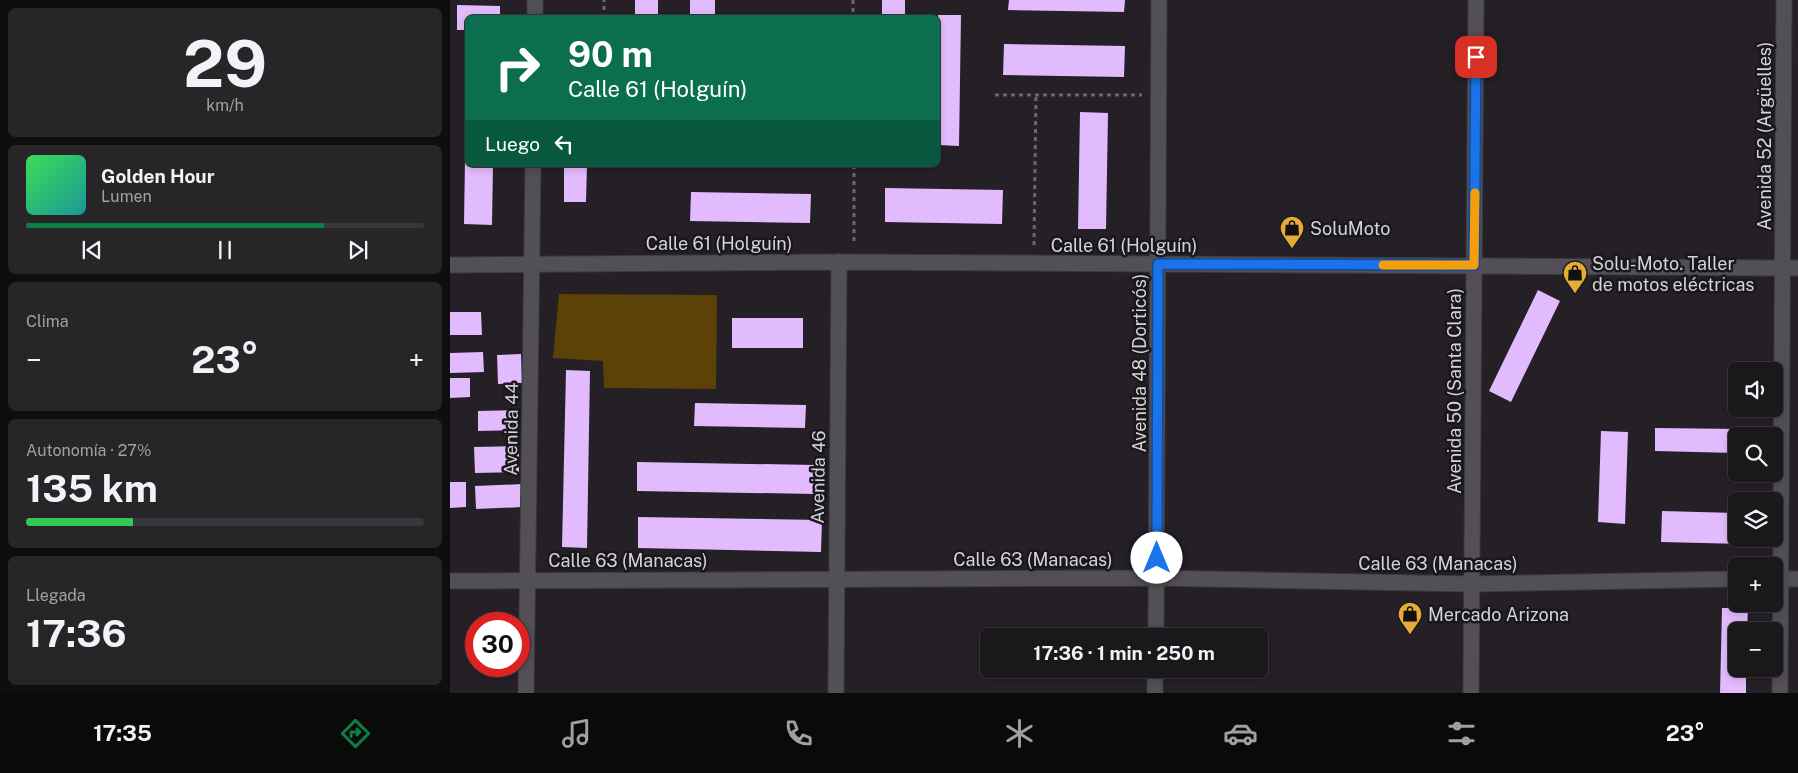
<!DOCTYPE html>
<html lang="es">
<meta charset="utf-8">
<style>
:root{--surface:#1b181c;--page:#282529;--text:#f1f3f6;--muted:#a0a0a3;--line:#39373b;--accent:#0b8043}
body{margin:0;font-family:"Public Sans",sans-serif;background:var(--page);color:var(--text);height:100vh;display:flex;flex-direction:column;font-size:19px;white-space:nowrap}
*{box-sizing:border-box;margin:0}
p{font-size:16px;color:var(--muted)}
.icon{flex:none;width:28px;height:28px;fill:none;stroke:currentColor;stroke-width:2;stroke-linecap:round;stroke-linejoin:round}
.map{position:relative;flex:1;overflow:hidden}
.panel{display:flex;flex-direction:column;gap:8px;padding:8px;background:#0f0d0f;width:450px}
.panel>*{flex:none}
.guide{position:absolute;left:15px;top:15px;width:475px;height:152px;border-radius:8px;box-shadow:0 2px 8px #0003,0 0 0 1px var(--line);background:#0b6e4f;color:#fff;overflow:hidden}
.fabs{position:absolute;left:1278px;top:362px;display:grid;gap:10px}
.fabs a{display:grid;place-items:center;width:55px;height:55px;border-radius:8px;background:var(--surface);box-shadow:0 2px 8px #0003,0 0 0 1px var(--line);font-size:25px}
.speed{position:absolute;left:15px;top:612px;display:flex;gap:10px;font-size:25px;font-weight:700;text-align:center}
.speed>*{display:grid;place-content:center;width:65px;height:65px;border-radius:50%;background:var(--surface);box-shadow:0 2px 8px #0003,0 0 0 1px var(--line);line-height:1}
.speed .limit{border:8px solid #d22;background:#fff;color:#111}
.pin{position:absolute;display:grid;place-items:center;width:42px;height:42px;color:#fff;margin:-21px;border-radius:10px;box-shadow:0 2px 8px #0006}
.me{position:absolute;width:55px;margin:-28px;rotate:0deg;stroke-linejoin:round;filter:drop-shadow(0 0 4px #0008)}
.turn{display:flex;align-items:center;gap:18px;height:105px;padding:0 20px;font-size:22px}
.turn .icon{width:65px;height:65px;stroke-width:2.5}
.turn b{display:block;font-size:35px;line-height:42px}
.then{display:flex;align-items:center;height:48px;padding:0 20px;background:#0003;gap:10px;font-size:19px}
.big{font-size:38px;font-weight:700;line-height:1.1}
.panel .card{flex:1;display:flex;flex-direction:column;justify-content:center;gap:8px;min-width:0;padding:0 18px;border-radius:8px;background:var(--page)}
.panel .dial{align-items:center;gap:0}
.dial b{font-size:65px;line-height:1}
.song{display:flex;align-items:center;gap:15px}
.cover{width:60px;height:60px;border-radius:8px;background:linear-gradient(135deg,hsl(130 70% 55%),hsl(180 70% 35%))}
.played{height:5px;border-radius:2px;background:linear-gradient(90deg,var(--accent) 75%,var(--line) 75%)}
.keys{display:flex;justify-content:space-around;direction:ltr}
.heat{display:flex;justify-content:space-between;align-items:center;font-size:28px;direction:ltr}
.charge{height:8px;border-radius:4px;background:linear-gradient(90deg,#34c759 27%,var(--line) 0)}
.trip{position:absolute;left:530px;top:628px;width:288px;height:50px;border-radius:8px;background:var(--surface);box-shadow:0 2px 8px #0003,0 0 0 1px var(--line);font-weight:700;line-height:50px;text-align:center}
.menu{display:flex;height:80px;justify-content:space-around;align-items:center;background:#0b0a0b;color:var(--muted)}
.menu .icon{width:35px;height:35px}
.menu .on{color:var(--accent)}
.menu b{font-size:22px;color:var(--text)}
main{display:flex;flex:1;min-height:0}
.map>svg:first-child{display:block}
.green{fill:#5c4207}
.building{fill:#e2bbfe}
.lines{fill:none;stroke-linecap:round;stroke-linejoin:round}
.minor-casing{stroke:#3d3a3f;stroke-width:17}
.path{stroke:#6b686d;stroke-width:3;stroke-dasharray:4 4;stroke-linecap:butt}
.minor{stroke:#534f56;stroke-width:15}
.route-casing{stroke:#114b97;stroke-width:12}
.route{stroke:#1a73e8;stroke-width:9}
.slow{stroke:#f59e0b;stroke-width:9}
.labels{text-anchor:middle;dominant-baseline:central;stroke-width:5;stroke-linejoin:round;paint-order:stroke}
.street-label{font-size:18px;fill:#d5d3d7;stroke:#1a171d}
.poi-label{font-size:18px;fill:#d5d3d7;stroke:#1a171d;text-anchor:start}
</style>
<main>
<section class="panel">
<div class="card dial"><b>29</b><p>km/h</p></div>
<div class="card">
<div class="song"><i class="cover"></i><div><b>Golden Hour</b><p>Lumen</p></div></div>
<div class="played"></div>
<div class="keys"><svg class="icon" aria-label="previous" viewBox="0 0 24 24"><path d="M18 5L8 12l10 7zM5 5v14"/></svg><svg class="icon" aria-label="pause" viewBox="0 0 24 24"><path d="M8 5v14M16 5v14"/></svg><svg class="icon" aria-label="next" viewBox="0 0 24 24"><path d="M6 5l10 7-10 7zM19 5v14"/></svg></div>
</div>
<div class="card"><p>Clima</p>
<div class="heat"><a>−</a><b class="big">23°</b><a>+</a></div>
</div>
<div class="card"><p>Autonomía · 27%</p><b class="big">135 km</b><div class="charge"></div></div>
<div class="card"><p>Llegada</p><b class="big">17:36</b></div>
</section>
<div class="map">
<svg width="1348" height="693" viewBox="0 0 1348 693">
<rect width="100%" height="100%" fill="#242026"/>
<path class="green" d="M109,294L267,295L266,389L154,388L153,361L103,358Z"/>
<path class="building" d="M185,0H208V18H185Z
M240,0H265V18H240Z
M432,0H455V18H432Z
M559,0H675L674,12L558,10Z
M7,5L50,6V18H18V30H7Z
M488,15H511L509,146L488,145Z
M554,44L675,46L674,77L553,75Z
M16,93L18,165H43L42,225L14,224Z
M630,112L658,113L656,229H628Z
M114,165H137L136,202H114Z
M435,188L553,190L552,224L435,222Z
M241,192L361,194L360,223L240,221Z
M1088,290L1110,301L1061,402L1039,391Z
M0,312H31L32,335H0Z
M282,318H353V348H282Z
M33,352L34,372L0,373V353Z
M71,354L72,383L48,384L47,355Z
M116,370L140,371L137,548L112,547Z
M0,378H20V397L0,398Z
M245,403L356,405L355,428L244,426Z
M67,410L68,430L28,431V411Z
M1205,428L1291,429L1290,436H1286V453L1205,451Z
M1151,431L1178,432L1175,524L1148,522Z
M69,446V472L25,473L24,447Z
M187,462L366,465L365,494L187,491Z
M0,482H16V507L0,508Z
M73,484V507L26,509L25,486Z
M1212,511L1286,513V539H1293V544L1211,542Z
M188,517L372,520L371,552L188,548Z
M1272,608H1298L1297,631H1286V669H1296V693H1270Z"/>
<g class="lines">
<defs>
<path id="minor" d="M85,18V0
M0,265L389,262L1348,268
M1324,579H1348
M0,581L707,578L1022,584L1286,579
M706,636L709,0
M76,693L83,165
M386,693L389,262
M705,693V669
M1021,693L1026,0
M1330,693L1334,0"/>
</defs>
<use href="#minor" class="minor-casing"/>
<path class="path" d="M403,0V18
M154,18V0
M545,95H692
M404,165V244
M584,245L586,93"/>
<use href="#minor" class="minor"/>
</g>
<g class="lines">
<defs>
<path id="route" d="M707,558L708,264L1024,265L1026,57"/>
</defs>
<use href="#route" class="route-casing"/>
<use href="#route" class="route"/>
<path class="slow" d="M933,265H1024L1025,193"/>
</g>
<defs>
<symbol id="shop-pin" viewBox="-11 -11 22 30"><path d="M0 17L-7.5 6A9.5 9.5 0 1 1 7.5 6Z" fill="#e5ad35" stroke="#1a171d"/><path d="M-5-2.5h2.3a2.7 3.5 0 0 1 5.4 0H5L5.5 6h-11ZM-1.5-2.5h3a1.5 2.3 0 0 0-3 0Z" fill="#111"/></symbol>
</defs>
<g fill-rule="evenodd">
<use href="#shop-pin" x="828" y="214" width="28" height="38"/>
<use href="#shop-pin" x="1111" y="259" width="28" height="38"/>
<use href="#shop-pin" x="946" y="600" width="28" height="38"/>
</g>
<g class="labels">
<g class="street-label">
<text transform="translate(1314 136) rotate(-90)">Avenida 52 (Argüelles)</text>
<text x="269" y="243">Calle 61 (Holguín)</text>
<text x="674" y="245">Calle 61 (Holguín)</text>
<text transform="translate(689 363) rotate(-90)">Avenida 48 (Dorticós)</text>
<text transform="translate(1004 391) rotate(-90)">Avenida 50 (Santa Clara)</text>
<text transform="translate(61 429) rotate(-89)">Avenida 44</text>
<text transform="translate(368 477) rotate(-89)">Avenida 46</text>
<text x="583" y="559">Calle 63 (Manacas)</text>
<text x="178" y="560">Calle 63 (Manacas)</text>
<text x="988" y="563">Calle 63 (Manacas)</text>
</g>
<g class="poi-label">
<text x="860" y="228">SoluMoto</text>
<text x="1142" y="263">Solu-Moto. Taller<tspan x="1142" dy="21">de motos eléctricas</tspan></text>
<text x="978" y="614">Mercado Arizona</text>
</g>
</g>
</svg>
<div class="fabs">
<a><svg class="icon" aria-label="sound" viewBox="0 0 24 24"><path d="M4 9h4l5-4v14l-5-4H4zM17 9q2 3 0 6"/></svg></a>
<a><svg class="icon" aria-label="search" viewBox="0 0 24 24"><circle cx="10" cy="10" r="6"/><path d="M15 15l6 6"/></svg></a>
<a><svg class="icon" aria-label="layers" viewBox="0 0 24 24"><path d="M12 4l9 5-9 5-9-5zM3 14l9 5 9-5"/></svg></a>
<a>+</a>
<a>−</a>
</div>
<div class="speed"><div class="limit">30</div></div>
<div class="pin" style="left:1026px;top:57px;background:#d93025"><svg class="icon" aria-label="arrive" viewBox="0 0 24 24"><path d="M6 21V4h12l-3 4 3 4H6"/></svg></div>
<svg class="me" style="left:707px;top:558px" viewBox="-20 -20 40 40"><circle r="19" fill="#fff"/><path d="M0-13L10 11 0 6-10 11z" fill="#1a73e8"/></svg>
<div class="trip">17:36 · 1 min · 250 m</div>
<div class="guide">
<div class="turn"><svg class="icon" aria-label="right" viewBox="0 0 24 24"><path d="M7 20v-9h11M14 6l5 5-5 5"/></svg><div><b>90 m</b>Calle 61 (Holguín)</div></div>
<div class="then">Luego<svg class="icon" aria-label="left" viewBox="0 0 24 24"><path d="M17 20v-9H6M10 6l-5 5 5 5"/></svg></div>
</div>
</div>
</main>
<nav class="menu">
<b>17:35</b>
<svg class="icon on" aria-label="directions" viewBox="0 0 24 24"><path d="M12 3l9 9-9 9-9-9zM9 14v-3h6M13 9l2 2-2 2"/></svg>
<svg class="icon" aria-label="music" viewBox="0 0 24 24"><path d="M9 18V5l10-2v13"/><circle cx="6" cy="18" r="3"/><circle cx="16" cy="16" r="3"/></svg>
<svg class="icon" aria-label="phone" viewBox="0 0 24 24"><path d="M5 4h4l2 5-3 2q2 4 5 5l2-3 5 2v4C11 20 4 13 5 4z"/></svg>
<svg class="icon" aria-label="climate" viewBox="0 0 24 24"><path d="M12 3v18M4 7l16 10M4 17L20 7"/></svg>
<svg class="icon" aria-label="car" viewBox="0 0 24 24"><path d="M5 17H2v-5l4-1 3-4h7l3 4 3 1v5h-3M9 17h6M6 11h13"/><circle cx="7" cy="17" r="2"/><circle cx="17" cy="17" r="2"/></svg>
<svg class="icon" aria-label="filters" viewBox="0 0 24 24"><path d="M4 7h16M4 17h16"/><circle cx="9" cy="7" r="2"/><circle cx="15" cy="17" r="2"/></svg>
<b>23°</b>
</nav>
